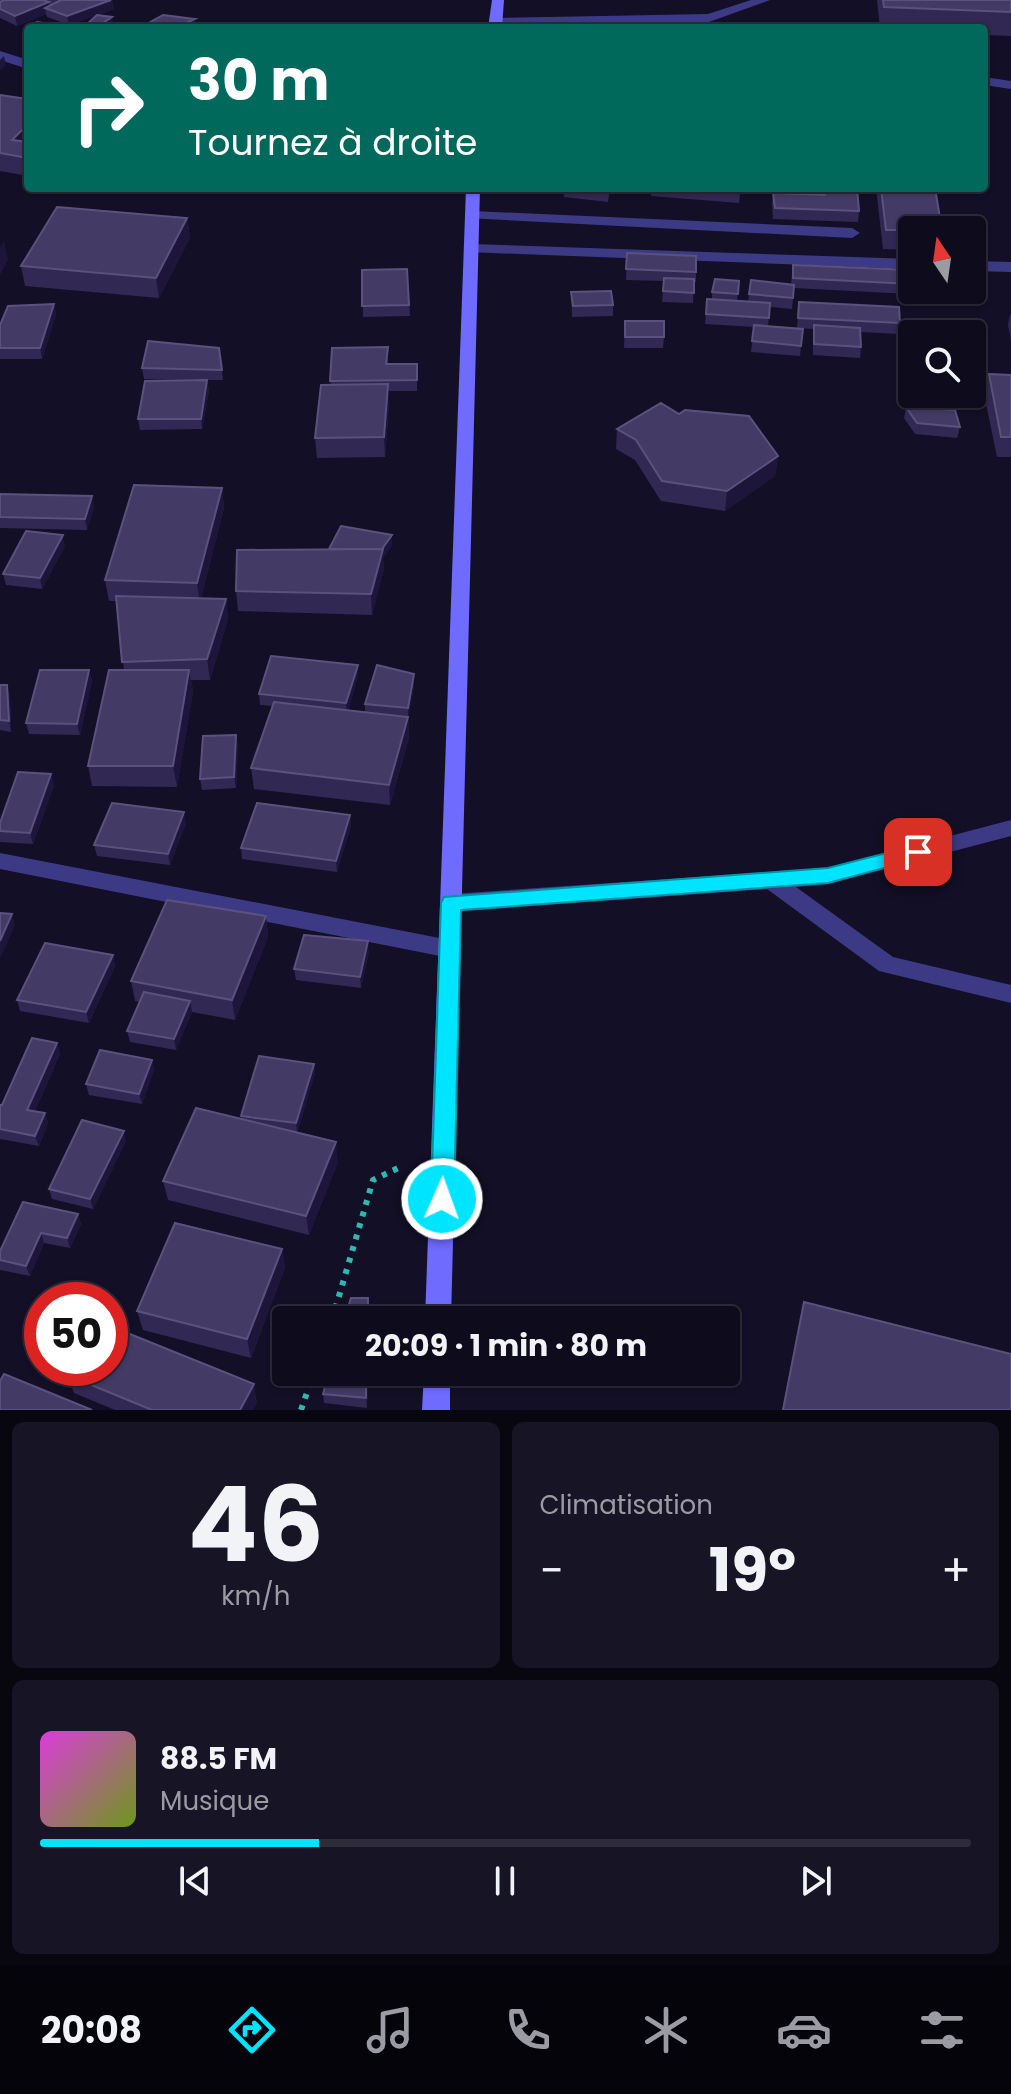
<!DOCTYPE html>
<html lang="fr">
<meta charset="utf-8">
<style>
:root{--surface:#0e0b1c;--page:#171425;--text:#f1f3f6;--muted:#9b9ba3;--line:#2e2b3b;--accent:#00e5ff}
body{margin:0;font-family:Poppins,sans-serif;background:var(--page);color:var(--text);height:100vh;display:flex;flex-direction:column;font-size:30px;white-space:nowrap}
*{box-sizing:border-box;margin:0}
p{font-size:26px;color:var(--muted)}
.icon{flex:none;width:44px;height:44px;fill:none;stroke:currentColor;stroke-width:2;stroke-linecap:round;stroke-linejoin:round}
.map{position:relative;height:1410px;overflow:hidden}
.side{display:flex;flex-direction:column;gap:12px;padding:12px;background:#08060f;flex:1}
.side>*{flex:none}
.top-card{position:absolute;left:24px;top:24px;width:964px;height:168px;border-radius:8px;box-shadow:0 2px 6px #0004,0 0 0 2px var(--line);background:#00695c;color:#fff;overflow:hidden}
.needle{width:52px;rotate:347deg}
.buttons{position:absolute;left:898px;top:216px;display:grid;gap:16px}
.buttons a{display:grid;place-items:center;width:88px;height:88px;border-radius:8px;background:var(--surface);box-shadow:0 2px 6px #0004,0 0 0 2px var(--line);font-size:40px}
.speed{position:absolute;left:24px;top:1282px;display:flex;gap:16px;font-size:40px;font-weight:700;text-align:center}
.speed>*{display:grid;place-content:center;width:104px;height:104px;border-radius:50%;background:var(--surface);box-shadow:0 2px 6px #0004,0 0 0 2px var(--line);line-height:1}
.speed .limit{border:12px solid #d22;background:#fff;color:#111}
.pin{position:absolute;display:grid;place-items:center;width:68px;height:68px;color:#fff;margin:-34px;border-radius:16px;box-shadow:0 4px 12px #0006}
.me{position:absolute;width:88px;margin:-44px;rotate:2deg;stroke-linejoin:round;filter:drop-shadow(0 0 6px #0008)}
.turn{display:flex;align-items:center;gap:28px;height:168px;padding:0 32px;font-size:36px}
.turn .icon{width:104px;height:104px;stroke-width:2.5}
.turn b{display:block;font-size:56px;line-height:68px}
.big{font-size:60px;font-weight:700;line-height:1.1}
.side .tile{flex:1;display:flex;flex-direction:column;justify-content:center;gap:12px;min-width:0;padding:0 28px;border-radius:12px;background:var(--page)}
.side .dial{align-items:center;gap:0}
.dial b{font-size:104px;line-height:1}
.song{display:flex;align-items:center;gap:24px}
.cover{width:96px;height:96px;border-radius:12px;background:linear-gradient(135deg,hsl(300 70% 55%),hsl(80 70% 35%))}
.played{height:8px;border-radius:4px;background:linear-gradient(90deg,var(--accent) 30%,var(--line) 30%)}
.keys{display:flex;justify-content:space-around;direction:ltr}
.heat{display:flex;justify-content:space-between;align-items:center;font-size:44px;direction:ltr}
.side .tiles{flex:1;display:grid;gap:12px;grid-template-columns:1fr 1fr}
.tile:last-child{grid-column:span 2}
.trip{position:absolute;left:272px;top:1306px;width:468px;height:80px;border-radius:8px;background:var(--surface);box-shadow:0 2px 6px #0004,0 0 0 2px var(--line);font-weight:700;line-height:80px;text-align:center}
.menu{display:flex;height:128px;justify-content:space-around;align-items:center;background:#06040b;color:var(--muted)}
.menu .icon{width:56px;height:56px}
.menu .active{color:var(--accent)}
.menu b{font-size:36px;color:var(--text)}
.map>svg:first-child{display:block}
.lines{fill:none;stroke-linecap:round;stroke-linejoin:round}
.path{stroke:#2fb8b0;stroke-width:6;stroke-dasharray:5 7;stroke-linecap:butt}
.service{fill:#3d3a85;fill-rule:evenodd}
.minor{fill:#3d3a85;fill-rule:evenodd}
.secondary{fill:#6f6bff;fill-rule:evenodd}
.wall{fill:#312854}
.shaded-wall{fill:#1d163a}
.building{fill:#433a66;stroke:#5a527e;stroke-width:2}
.route{fill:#00e5ff;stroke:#0095a6;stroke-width:2}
</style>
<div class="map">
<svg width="1011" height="1410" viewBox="0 0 1011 1410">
<rect width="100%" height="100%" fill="#130f26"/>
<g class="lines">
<path class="path" d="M332,1320L373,1180L398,1168
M301,1410L314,1372"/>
<path class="service" d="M751,0H770L709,22L496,26L490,22L496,18L708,14Z
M984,77L1011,81V89L984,85Z
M472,211L852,228L860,233L852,238L467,218L465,215Z
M471,244L912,259V269L466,252V246Z
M972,261L1011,262V272L972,271Z
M1011,820V836L828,884L796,887L893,957L1011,985V1003L879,971L767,889L451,912L443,909L440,903L443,897L451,894L828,868Z"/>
<path class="minor" d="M0,51L28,60V69L0,60Z
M0,853L450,940L458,943L461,949L458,955L450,958L0,869Z"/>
<path class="secondary" d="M492,0H504L502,28H488Z
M466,188H480L451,1320H425Z
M424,1372H450V1410H422Z"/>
</g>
<path class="wall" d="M0,0H112L114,9L98,15L114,27L87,28V24L97,15L69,25L47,17L46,14L17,26L0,18Z
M877,0H1011V36L984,35V28H880Z
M0,95L28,99V176L0,171Z
M117,188H200L117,189Z
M563,188H610L608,202L564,197Z
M652,188H741L739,203L651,196Z
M822,188H857L859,211L858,222L773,219L772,204L773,193L822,195Z
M876,188H935L912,230V250L883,249Z
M187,218L190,238L159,298L25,286L21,266Z
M627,253L696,272V282H694L693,303L662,302L664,281L626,280Z
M793,265L911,284L909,294L794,288L792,309L770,307L768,326L803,329L800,356L751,352L754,327L705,324L707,299L712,300V292L739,281L737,301L748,302L751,280L791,284Z
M407,269L410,316L363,317L362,270Z
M571,292L613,305V316L572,317Z
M799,302L900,323L898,334L861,332V347L860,358L813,355V329L797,328Z
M54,304L56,315L42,359H0V325Z
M1010,314H1011V340L1008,325Z
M625,321L664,337L663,348H624Z
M388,358V364H417V391H388L389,404L385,457L317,458L315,438L331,385L330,381Z
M142,368L222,370L223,380H207L209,391L202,429L140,430L138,419L207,380L144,379Z
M989,374L1011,375V457H997L984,394Z
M912,385V394H954L957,405L956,414L960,427L957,438L915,434L904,418L906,407H911L910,395Z
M679,414L778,456L775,476L725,511L661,501L635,460L616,449L617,429Z
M222,488L224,508L201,598L226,599L228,619L210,680H191L193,691L177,787L92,786L88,766L124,670L117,601H109L105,580Z
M0,494L94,507L87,530L0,528Z
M65,546L42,589L6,585L3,574Z
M392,546L383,558L384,569L372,615L238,611L236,591Z
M358,665V676L348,711L365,713V704L414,686L408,718L409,738L390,805L254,789L251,768L273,706L260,705L259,694Z
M89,670L92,681L80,735L29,734L26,723Z
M0,685L10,696L11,732L0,730Z
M236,735L238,746L236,788L202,790L200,779Z
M54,785L33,844L0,842V823Z
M350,815L351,826L337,872L242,859L241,848Z
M186,823L170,865L97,856L94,845Z
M266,916L268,937L235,1020L192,1012L176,1050L130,1042L127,1031L139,1002L135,1001L131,981Z
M369,952L361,988L296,980L294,969Z
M113,955L115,966L89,1023L20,1011L17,1000Z
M57,1043L60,1054L35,1111L45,1113L48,1123L39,1146L0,1139V1105H2Z
M152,1060L154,1070L142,1104L89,1095L86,1084Z
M314,1064L315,1074L297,1133L338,1162L309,1235L168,1200L163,1181L241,1119V1116Z
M126,1141L93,1209L52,1199L49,1189Z
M78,1214L81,1224L70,1248L44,1243L30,1276L0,1270V1251Z
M282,1249L285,1268L251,1358L143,1330L137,1311Z
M804,1302L1011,1410H782Z
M329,1372H368L367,1408L324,1403L323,1394Z
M67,1375L257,1402L253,1410H115L74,1393Z"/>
<path class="shaded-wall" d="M112,0L114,9L69,25L67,16Z
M49,2L50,9L45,8L46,14L17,26L15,16Z
M112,17L114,27L97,28V27Z
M195,19L196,28H174Z
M4,56L6,66L0,71V60Z
M28,124V146L12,140Z
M187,218L190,238L159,298L156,278Z
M4,240L8,260L0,275V248Z
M54,304L56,315L42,359L40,348Z
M207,380L209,391L202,429L201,419Z
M388,384L389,404L385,457L384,437Z
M778,456L775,476L725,511L727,491Z
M222,488L224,508L200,604L197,583Z
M92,496L94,507L87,530L85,519Z
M63,535L65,546L42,589L40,578Z
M392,535V546L383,558L384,569L372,615L371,594L375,558Z
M226,599L228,619L210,680L207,659Z
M358,665V676L347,714L346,703Z
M89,670L92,681L80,735L77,724Z
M189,670L193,691L177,787L173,766Z
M414,674V686L408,719V708Z
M7,685L10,696L11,732L9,721Z
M408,717L409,738L390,805L389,785Z
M236,735L238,746L236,788L234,777Z
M51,774L54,785L33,844L30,833Z
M184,812L186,823L170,865L168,854Z
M350,815L351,826L337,872L336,861Z
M12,914L15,925L0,959V941Z
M266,916L268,937L235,1020L232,1000Z
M368,941L369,952L361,988L360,977Z
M113,955L115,966L89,1023L86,1012Z
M190,1001L192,1012L176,1050L174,1039Z
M57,1043L60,1054L31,1120L27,1110Z
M152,1060L154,1070L142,1104L139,1094Z
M314,1064L315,1074L297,1134L296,1123Z
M45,1113L48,1123L39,1146L35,1136Z
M124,1131L126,1141L93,1209L90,1199Z
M336,1142L338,1162L309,1235L306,1216Z
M78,1214L81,1224L70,1248L67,1238Z
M41,1233L44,1243L30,1276L26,1266Z
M282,1249L285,1268L251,1358L247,1339Z
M366,1372H368L367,1408L366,1398Z
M254,1384L257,1402L253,1410H240Z"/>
<path class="building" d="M4,0H42L49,2L15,16L0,9V2Z
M61,0H111L67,16L45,8Z
M883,0H1011V12L884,7Z
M97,15L112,17L97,27L87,24Z
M163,15L195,19L174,28H160L145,25Z
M37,22L67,27L29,28Z
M119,25L134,28H115Z
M0,95L28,99V124L12,140L28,142V158L0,153Z
M576,188H609V191Z
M824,188H857L859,211L775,208L773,193L825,195Z
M881,188H935L942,230H886Z
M57,207L187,218L156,278L21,266Z
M627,253L696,256V272L626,269Z
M793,265L910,270L911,284L793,278Z
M407,269L409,305L362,306V270Z
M664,278L694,279V293L663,291Z
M715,279L739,281L738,294L712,292Z
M751,280L794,285L793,298L749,294Z
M611,291L613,305L573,306L571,292Z
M707,299L770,303L769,318L706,314Z
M799,302L899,307L900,323L798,318Z
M54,304L40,348H0V325L8,306Z
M625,321H664V337H625Z
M754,325L803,329L801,346L752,341Z
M814,325L860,328L861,347L814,344Z
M148,341L219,348L222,370L142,368Z
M388,347L386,364H417V380L330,381L332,348Z
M989,374L1011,375V437H1001Z
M207,380L201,419H138L145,381Z
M388,384L384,437L315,438L321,385Z
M913,394H954L957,405L914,401Z
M661,403L679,414L685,410L749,416L778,456L727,491L662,481L636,440L617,429Z
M906,407L955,410L960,427L917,423Z
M134,485L222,488L197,583L105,580Z
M0,494L92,496L85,519L0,517Z
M341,526L392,535L382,549H329Z
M26,531L63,535L40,578L3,574Z
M383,549L371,594L236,591L237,550Z
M116,596L226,599L207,659L122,662Z
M271,656L358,665L346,703L259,694Z
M377,665L414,674L408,708L365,704Z
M40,670H89L77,724L26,723Z
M109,670H189L173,766H88Z
M0,685H7L9,721L0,720Z
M274,702L408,717L389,785L251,768Z
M236,735L234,777L200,779L203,736Z
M18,772L51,774L30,833L0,831V823Z
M112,803L184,812L168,854L94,845Z
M257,803L350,815L336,861L241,848Z
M167,900L266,916L232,1000L131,981Z
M0,913L12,914L0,941Z
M304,935L368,941L360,977L294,969Z
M45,943L113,955L86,1012L17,1000Z
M144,992L190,1001L174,1039L127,1031Z
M32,1038L57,1043L27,1110L45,1113L35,1136L0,1129V1105H2Z
M100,1050L152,1060L139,1094L86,1084Z
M259,1056L314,1064L296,1123L241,1116Z
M196,1108L336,1142L306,1216L163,1181Z
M82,1120L124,1131L90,1199L49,1189Z
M23,1202L78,1214L67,1238L41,1233L26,1266L0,1260V1251Z
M175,1223L282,1249L247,1339L137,1311Z
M351,1298H368V1320H344Z
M804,1302L1011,1354V1410H783Z
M110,1326L254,1384L240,1410H152L67,1375L71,1368H110Z
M329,1372H366V1398L323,1394Z
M4,1374L92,1410H0V1381Z"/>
<path class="route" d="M918,845L925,847L928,852L925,857L828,883L461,910L454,1199L450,1206L442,1209L434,1206L431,1199L441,903L444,897L828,868Z"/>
</svg>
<div class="buttons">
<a><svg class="needle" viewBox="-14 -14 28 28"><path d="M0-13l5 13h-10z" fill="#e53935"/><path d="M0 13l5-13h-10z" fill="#9b9ba3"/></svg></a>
<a><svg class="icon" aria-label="search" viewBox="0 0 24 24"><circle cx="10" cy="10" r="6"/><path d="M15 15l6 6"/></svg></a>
</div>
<div class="speed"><div class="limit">50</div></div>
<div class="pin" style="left:918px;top:852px;background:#d93025"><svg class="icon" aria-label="arrive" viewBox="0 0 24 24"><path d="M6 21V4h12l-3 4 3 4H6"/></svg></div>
<svg class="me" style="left:442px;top:1199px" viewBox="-20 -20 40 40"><circle r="17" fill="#00e5ff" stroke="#fff" stroke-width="3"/><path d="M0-11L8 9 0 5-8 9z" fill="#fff"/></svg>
<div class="trip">20:09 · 1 min · 80 m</div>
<div class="top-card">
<div class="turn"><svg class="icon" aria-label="right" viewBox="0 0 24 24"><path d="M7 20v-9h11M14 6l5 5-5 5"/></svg><div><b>30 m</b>Tournez à droite</div></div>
</div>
</div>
<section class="side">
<div class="tiles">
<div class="tile dial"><b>46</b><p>km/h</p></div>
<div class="tile"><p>Climatisation</p>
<div class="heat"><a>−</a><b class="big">19°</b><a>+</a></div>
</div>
<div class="tile">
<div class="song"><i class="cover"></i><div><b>88.5 FM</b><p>Musique</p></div></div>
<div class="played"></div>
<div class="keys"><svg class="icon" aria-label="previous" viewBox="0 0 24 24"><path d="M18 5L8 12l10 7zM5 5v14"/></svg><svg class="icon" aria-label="pause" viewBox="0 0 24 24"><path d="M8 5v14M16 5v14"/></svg><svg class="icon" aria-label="next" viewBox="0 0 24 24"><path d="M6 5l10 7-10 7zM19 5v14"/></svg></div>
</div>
</div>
</section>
<nav class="menu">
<b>20:08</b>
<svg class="icon active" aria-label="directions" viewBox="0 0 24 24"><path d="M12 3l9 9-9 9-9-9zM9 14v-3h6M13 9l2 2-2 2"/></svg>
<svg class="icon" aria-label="music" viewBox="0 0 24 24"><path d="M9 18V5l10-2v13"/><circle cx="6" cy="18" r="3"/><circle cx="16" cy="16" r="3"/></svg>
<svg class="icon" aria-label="phone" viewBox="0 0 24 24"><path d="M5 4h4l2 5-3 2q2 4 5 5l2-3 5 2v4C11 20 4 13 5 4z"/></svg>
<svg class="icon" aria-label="climate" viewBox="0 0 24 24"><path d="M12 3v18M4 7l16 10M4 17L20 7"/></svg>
<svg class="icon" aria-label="car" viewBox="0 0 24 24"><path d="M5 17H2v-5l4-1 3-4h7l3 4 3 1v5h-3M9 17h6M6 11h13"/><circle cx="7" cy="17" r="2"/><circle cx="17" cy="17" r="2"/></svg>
<svg class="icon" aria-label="filters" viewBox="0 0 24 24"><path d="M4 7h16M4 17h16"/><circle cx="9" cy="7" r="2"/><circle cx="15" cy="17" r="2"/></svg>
</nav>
